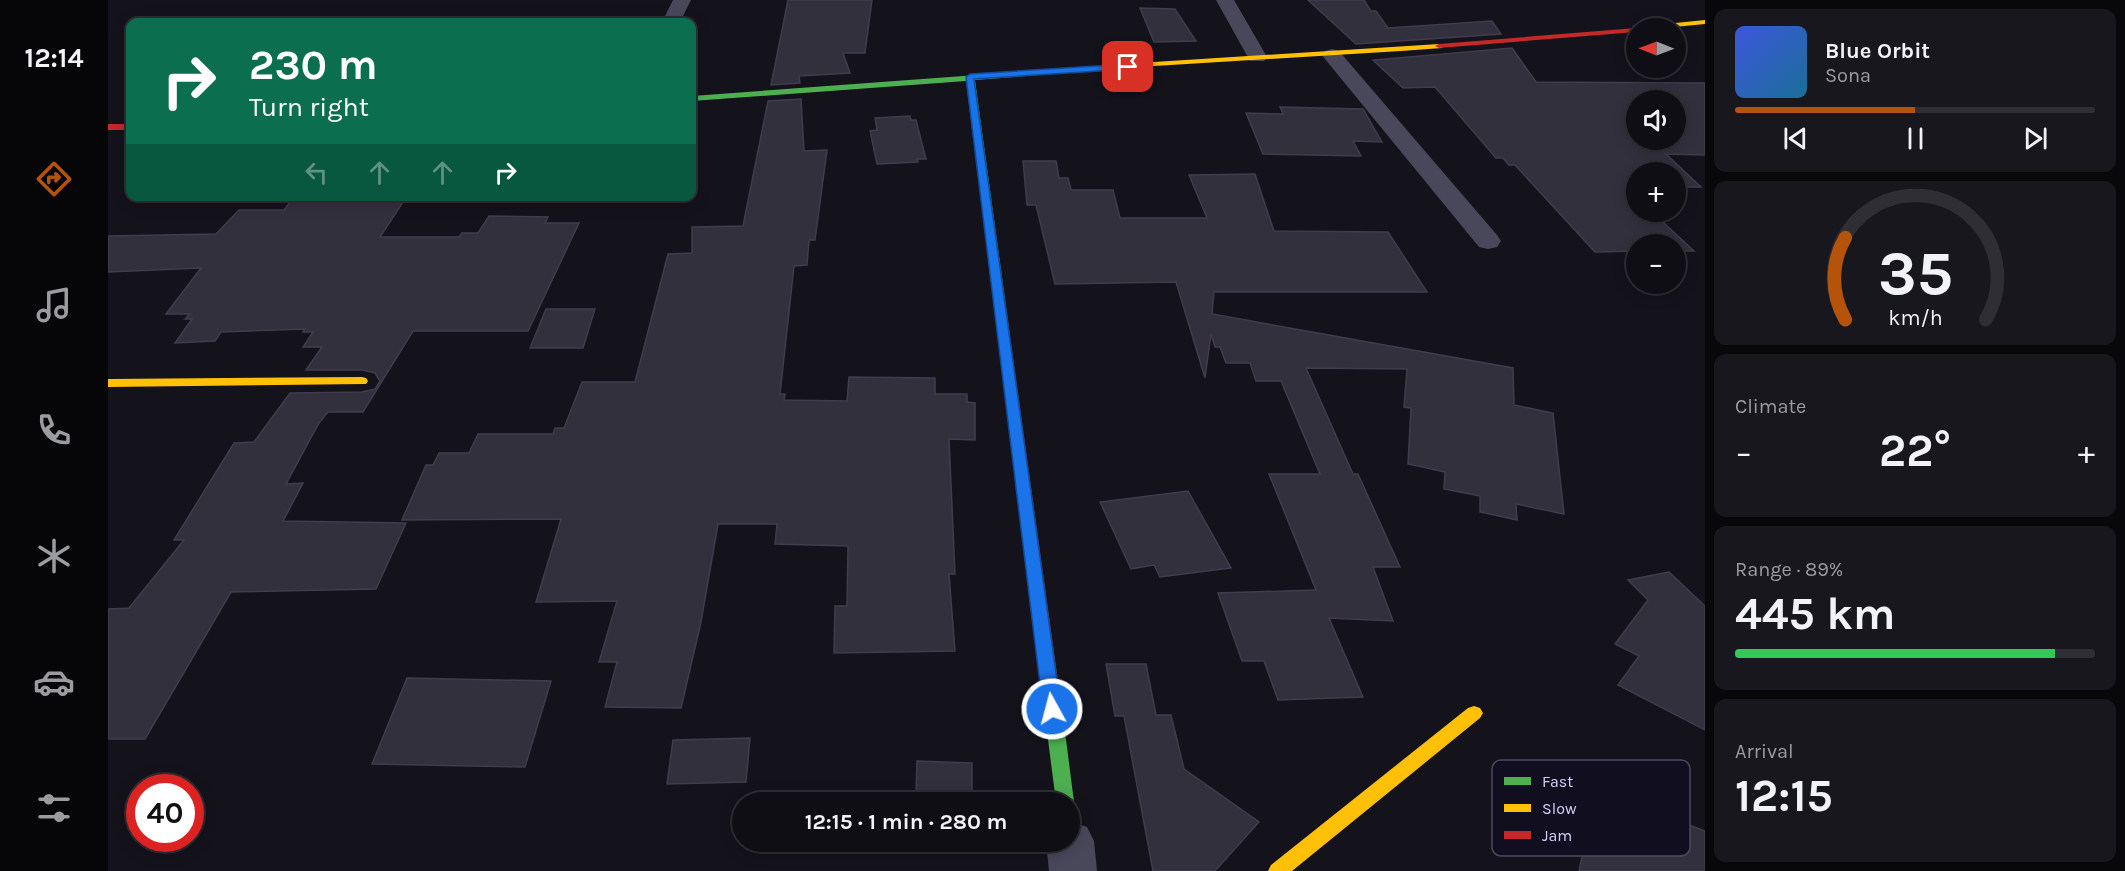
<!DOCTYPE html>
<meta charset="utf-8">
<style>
:root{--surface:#0f0e14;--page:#18171d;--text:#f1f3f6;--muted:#9b9ca0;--line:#2f2e34;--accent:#b45309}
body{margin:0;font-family:Karla,sans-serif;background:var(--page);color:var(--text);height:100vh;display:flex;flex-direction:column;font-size:22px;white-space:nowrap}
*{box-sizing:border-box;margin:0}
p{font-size:20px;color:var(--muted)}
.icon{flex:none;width:33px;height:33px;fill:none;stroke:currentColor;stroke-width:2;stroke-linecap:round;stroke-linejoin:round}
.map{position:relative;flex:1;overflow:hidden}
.drawer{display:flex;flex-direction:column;gap:9px;padding:9px;background:#08080b;width:420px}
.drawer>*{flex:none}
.banner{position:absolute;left:18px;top:18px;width:570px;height:183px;border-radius:12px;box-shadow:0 3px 15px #0003,0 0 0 2px var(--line);background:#0b6e4f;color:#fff;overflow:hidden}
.needle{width:39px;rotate:271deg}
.tools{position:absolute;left:1518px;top:18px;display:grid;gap:12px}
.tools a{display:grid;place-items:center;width:60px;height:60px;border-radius:50%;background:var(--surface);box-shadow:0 3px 15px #0003,0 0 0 2px var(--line);font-size:30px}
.speed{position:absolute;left:18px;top:774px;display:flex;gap:12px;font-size:30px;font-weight:700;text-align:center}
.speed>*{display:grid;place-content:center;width:78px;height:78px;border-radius:50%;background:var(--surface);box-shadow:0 3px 15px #0003,0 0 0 2px var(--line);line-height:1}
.speed .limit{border:9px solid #d22;background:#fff;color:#111}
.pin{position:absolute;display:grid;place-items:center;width:51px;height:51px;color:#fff;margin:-26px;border-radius:12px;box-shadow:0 3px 9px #0006}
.me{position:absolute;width:66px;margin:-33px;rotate:353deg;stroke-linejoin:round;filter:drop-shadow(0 0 4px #0008)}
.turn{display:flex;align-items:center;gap:21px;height:126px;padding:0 24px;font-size:27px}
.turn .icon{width:78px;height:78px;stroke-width:2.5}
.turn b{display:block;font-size:42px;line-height:51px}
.lanes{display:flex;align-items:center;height:57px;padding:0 24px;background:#0003;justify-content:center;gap:30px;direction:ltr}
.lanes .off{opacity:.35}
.big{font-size:45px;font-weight:700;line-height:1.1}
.drawer .tile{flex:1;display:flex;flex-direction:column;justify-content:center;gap:9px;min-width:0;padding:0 21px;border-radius:12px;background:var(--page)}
.drawer .dial{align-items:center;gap:0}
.dial svg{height:156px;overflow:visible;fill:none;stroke:var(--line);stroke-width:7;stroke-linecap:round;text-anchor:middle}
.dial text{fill:var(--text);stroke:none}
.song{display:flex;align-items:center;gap:18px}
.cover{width:72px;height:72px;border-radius:9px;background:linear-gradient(135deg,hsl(230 70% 55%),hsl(200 70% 35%))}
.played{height:6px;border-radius:3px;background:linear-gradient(90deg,var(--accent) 50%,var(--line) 50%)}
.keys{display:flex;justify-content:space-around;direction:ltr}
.heat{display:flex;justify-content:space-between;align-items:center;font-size:33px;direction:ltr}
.charge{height:9px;border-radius:4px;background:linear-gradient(90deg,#34c759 89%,var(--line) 0)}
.trip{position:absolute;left:624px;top:792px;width:348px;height:60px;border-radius:30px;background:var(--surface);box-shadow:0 3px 15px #0003,0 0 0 2px var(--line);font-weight:700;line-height:60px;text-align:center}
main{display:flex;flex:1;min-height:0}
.tab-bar{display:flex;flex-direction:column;width:108px;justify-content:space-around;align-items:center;background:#060608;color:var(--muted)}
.tab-bar .icon{width:42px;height:42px}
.tab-bar .current{color:var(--accent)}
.tab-bar b{font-size:27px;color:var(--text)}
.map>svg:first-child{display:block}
.building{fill:#32303d;stroke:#403c4e;stroke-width:1.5;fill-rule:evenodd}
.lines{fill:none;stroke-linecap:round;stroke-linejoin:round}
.street{fill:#49485b;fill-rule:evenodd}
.fast{fill:#4caf50;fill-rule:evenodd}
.slow{fill:#ffc107;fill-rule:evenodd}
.jam{fill:#c62828;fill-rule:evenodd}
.route{fill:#1a73e8;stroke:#114b97;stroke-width:1.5}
.key{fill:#110e1f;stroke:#4c4861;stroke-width:1.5}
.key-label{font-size:16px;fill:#d5d0fb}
</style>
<main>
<nav class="tab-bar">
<b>12:14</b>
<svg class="icon current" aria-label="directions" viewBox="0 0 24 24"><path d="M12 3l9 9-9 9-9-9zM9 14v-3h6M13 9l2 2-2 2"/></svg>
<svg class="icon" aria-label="music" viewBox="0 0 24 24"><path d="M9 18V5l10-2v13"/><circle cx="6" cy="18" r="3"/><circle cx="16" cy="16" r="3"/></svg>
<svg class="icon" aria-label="phone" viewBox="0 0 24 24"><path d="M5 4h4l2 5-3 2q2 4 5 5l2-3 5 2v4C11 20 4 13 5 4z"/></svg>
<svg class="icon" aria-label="climate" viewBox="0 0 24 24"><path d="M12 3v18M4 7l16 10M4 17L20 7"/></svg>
<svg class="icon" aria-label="car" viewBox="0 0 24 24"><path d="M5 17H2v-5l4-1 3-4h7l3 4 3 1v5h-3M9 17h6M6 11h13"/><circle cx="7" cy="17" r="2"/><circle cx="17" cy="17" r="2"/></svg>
<svg class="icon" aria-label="filters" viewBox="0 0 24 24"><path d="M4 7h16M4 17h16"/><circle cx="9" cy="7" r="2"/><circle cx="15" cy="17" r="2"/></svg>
</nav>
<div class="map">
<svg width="1597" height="871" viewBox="0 0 1597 871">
<rect width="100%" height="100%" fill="#14121b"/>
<path class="building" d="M680,0H764L757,53H735L742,73L691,76L692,83L663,85Z
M1200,0H1256L1263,11H1268L1280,28L1384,21L1393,34L1248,44Z
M1032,8L1067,9L1088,41L1046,42Z
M1404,48L1428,82L1597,83V155L1558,154L1593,187H1568V172H1528V212H1544L1586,251H1568V244H1528V251L1487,252L1407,165H1401L1395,158H1388L1327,87L1295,88L1265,60ZM1528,100H1568V140H1528Z
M693,99L696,151L719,150L707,240H701L699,265L686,266L672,394H677L676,400L739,401L741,377L827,378V394H859V402L867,403V440L841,439L847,574H841L847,651L726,653L727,606H739L740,546L667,544L669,524H610L593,622L573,708L497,707L509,662H491L509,601L428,602L453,519L294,520L318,465H325L331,453H361L370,434H445L447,428H456L474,382H527L560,254L584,253V227L635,226L660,101Z
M1172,107L1255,109L1274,142L1245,141L1253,156L1155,154L1138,113L1175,114Z
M802,116L803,120H808L818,159H809L810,162L769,164L762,131L769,130L767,118Z
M915,161H948L951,178H960L963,190H1005L1012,218H1099L1081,175L1147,174L1166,231L1280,232L1319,292H1106L1104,314L1405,368L1406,405L1445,413L1456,514L1408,504L1409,520L1372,512V496L1336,489L1337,472L1300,464L1303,408L1296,407L1299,369L1198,368L1245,474H1250L1292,567H1265L1285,621L1221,618L1255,697L1170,700L1156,661H1134L1110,593L1208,590L1161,474H1212L1173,381H1148L1142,363H1118L1112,347H1107L1103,334L1097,378L1068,282L947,284L928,205H919Z
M187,196H299L272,237H351L354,233H370L381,216L440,217L437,223H471L420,331H305L255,412H220L211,423L178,484L195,483L175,521L298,523L268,589L123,592L37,739H0V609L21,608L76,540H66L126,443L146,442L182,393L254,392L267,389L272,381L267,373L254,370H198L214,347H195L205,332H195L197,329L113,332L107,341L67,343L84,319H77L82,314H58L93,268L0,272V236L108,234L131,210H176Z
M438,309H487L475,348H422Z
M1080,491L1123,568L1052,577L1046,565L1023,569L992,502Z
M1561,572L1597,606V730L1510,685L1531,656L1507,644L1540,600L1520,580Z
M998,664H1038L1048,715H1063L1076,769L1151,822L1107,871H1045L1016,716H1007Z
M299,678L443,681L417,767L264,764Z
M642,738L638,782L559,784L565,740Z
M809,761L864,763V797L808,794Z
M1492,790L1597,831V871H1471L1479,832L1484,834Z"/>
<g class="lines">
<path class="street" d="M565,0H583L572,22H554Z
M1108,0H1126L1159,57L1156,61H1142Z
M1224,49L1231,51L1389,235L1393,241L1389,247L1380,249L1371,247L1217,59L1214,55L1217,51Z
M962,821L979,827L986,841L989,871H941L938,842H962Z"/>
<path class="fast" d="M1030,63H1033V67L867,80L902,336L896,340L890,336L858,81L584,101V96Z
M947,717L953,719L956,724L966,802L962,808V802H948L938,724L941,719Z"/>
<path class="slow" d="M1597,20V24L1556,28H1534L1538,26Z
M1331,44H1334V48L1293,51L1030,67L1026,65L1030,63Z
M254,377L258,378L260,381L258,384L0,387V379Z
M1366,706L1372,708L1375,713L1372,718L1184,871H1160L1163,865L1360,708Z"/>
<path class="jam" d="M1528,28H1531H1528V32L1331,48L1327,46L1331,44Z
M0,124H22V130H0Z
M896,332L902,336L956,724L953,729L947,731L941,729L938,724L890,336Z"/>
</g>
<path class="route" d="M1020,64L1023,65V69L866,79L953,709L950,714L944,716L938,714L935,709L858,77L862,74Z"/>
<rect x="1384" y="760" width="198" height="96" rx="9" class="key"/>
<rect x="1396" y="777" width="27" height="8" fill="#4caf50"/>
<rect x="1396" y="804" width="27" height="8" fill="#ffc107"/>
<rect x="1396" y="831" width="27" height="8" fill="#c62828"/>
<g class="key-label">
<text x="1434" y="787">Fast</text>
<text x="1434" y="814">Slow</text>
<text x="1434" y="841">Jam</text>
</g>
</svg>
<div class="tools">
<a><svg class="needle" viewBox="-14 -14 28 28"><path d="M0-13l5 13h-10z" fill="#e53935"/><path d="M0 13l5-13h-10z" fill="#9b9ca0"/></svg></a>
<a><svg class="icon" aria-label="sound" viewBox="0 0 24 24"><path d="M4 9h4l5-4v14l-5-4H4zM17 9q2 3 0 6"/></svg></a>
<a>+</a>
<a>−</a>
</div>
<div class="speed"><div class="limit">40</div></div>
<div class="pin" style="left:1020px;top:67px;background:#d93025"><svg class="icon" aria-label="arrive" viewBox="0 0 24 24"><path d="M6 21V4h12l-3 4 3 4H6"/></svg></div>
<svg class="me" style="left:944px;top:709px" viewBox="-20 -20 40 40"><circle r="17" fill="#1a73e8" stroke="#fff" stroke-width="3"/><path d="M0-11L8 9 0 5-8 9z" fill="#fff"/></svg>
<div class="trip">12:15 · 1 min · 280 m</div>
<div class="banner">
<div class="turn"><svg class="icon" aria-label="right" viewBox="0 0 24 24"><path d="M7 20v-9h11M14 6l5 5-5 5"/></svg><div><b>230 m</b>Turn right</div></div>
<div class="lanes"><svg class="icon off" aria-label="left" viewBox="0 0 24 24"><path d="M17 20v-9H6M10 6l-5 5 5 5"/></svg><svg class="icon off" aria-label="ahead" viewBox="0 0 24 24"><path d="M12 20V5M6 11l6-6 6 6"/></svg><svg class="icon off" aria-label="ahead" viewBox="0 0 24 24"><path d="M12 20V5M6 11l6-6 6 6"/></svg><svg class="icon" aria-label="right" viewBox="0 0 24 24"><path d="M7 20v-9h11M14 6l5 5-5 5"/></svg></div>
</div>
</div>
<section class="drawer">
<div class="tile">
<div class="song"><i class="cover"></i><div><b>Blue Orbit</b><p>Sona</p></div></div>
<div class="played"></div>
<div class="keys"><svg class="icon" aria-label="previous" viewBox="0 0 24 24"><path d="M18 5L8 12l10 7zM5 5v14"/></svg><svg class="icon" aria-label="pause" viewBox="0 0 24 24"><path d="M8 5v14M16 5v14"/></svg><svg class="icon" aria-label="next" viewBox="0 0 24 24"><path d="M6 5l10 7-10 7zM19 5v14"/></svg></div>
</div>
<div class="tile dial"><svg viewBox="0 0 100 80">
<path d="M14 69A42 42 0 1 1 86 69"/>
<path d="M14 69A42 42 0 0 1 14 27" stroke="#b45309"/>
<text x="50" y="56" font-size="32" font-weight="700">35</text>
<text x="50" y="72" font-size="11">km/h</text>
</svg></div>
<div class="tile"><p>Climate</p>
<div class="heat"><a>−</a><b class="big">22°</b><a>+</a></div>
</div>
<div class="tile"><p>Range · 89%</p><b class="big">445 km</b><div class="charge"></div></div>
<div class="tile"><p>Arrival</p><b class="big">12:15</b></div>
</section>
</main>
